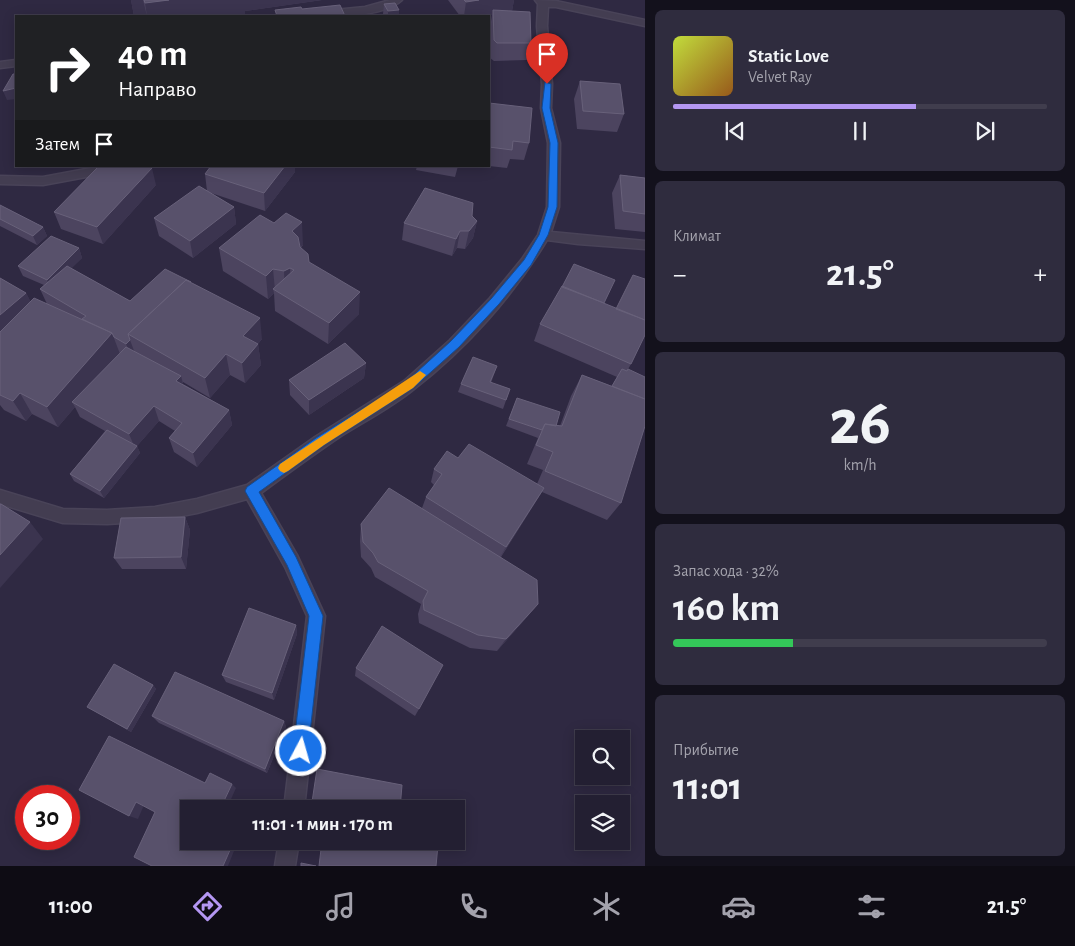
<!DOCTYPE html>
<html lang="ru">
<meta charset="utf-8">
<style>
:root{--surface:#231f32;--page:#2f2c3e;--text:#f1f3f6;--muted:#a3a2ac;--line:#403d4d;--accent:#b497f3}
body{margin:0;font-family:"Alegreya Sans",sans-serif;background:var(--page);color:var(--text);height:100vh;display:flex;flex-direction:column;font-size:19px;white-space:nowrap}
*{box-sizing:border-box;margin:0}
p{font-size:16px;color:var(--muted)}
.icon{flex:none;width:28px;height:28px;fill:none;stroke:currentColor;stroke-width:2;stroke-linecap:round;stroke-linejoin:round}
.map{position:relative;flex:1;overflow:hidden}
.details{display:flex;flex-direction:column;gap:10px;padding:10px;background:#13111c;width:430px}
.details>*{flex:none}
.hud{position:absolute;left:15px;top:15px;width:475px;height:152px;border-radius:0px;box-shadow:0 2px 12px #0003,0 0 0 1px var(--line);background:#202124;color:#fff;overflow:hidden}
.tools{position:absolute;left:575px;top:730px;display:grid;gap:10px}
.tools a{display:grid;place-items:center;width:55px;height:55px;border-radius:0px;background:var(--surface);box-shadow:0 2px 12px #0003,0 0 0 1px var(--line);font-size:25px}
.speed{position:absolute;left:15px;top:785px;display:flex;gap:10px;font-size:25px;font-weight:700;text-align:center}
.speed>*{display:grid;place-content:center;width:65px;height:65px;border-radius:50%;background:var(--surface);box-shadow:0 2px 12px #0003,0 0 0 1px var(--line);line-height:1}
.speed .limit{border:8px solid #d22;background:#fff;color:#111}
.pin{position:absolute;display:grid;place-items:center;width:42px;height:42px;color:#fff;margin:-51px -21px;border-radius:50% 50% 50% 0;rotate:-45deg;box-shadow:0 0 5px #0007}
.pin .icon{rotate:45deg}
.me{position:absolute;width:55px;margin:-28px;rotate:6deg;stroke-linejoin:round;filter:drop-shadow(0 0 4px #0008)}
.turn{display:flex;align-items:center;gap:18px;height:105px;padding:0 20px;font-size:22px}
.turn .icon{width:65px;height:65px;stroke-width:2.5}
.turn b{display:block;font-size:35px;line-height:42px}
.then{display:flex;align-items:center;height:48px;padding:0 20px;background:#0003;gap:10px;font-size:19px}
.big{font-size:38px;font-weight:700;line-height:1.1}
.details .widget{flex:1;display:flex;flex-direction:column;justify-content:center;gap:8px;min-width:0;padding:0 18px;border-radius:8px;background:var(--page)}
.details .dial{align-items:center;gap:0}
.dial b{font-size:65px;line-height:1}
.song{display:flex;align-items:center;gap:15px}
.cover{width:60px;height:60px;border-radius:8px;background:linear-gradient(135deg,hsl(70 70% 55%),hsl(30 70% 35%))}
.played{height:5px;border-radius:2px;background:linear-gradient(90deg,var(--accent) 65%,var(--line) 65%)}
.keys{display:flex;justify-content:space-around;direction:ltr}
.heat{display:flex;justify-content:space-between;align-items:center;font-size:28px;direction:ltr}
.charge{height:8px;border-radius:4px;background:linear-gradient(90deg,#34c759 32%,var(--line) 0)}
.trip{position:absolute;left:180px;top:800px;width:285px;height:50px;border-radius:0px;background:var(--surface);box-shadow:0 2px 12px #0003,0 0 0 1px var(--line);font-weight:700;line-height:50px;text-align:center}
.tab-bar{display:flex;height:80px;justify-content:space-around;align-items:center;background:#0e0c14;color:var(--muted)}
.tab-bar .icon{width:35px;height:35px}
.tab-bar .active{color:var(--accent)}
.tab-bar b{font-size:22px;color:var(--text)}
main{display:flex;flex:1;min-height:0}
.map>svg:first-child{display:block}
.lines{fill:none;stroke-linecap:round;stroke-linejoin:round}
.street-casing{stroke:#494358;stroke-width:3}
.street{fill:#433d51;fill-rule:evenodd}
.wall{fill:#4c445f}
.shaded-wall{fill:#3b344f}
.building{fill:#58516b;stroke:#68617a}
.route{fill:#1a73e8;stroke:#114b97}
.slow{fill:#f59e0b}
</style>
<main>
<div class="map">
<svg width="645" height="866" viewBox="0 0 645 866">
<rect width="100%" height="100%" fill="#2f2942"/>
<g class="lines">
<defs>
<path id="street" d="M390,0H402C383,18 324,18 299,16L304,13L365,7Z
M535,0L556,1L645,20V26L556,7H548L547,26L552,84L551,108L560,143L559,207L551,232L645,241V249L578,244L547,240C513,296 466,349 414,389C392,407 365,421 341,436C314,454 287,474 261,493L297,555L325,616L304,809H284L307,616L285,567L247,499L197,513L155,521L107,524L63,523L0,504V490L63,509L107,510L155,507L197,499L247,485L315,437L404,381L450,340L490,298L522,259L538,235L547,207L548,143L541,108L542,84L537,26L538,4Z
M16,60V66L0,68V62Z
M102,166H130L124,170L43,185L0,184V176L43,177Z
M279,841H299L295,866H275Z"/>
</defs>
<use href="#street" class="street-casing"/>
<use href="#street" class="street"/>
</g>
<path class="wall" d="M131,0H322L245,11V16H134Z
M448,0H514L512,11L531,43L527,60L494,61L490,58V28L492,15L484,16H460Z
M384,4L399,16H385L383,14Z
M580,81L624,114L617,132L577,129L574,99Z
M489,103L529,143L524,160L510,159L507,168L489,166Z
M211,166H295V172L265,211L211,193L234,207L236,224L193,258L159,236L154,218L207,191L205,174Z
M417,166H458L455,177L416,170Z
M620,175L645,178V232L615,229L612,193Z
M156,185L103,244L61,229L54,212Z
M0,205L43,227L47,236L37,245L0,226Z
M472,216L477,221L473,238L465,249L457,248L452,256L402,240L404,223Z
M303,245L301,248L309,262L359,314L328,344L275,311L274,293L268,299L223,271L219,248Z
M79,248L82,258L71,268L130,301L262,339L258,344L261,365L245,383L230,375L210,398L183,382V384L229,410L232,425L197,467L174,452L169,438L175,431L159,421L137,446L140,453L104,498L74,481L70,474L105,431L80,417L75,407L58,427L32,414L26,421L4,410L0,405V278L26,293L30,301L47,304L40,289L44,285L23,276L18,266Z
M604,304L631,364L627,371L621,503L607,520L542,492L501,557L538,604L527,617L497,651L470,648L419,623L418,614L421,604L375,577L371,568L361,557L360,541L361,524L422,508L426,497L434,485L431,482L434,469L458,458L537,484L543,470L527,464L538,438L506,426L517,398L556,426H560L571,396L582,375L612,386L617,377L534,341L540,324Z
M366,363L364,378L309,415L290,395L289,380Z
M497,366L491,383L510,389L503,409L458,392L461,384Z
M185,517L190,530L186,569H122L114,558Z
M296,625L297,634L274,700L226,682L222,675Z
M356,668L419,709L415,716L355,676Z
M153,685L156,689L131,732L87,707Z
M152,716L284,721L286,727L267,773L159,723Z"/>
<path class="shaded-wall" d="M131,0H143L147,16H134Z
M169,0H322L245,11V16H147L145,3Z
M479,0H514L512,11L493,10L492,15L484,16H464L466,2Z
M399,10V16H388V11Z
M16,88V99L7,100L3,91Z
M285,166H295V172L265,211L264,193Z
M152,168L156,185L103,244L97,227Z
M234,207L236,224L193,258L190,241Z
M477,221L473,238L465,249L469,231Z
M302,222L303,245L293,254L292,231Z
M43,227L47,236L37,245L33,236Z
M460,231L457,248L452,256L456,239Z
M79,248L82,258L51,289L47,280Z
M290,268L291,291L285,293L284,271Z
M273,269L275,290L273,289L274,293L268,299L266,276Z
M360,292L359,314L328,344L329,323Z
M26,293L35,310L0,340V315Z
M260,318L262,339L246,357L243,336Z
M112,333L120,354L72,402L75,407L58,427L47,407Z
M130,340L136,356L132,360L126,344Z
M258,344L261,365L245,383L242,363Z
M226,354L230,375L210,398L205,378Z
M366,363L364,378L309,415V400Z
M181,376L185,391L176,381Z
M20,393L32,414L26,421L13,401Z
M154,406L159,421L137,446L140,453L104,498L100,491L135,448L129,434Z
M229,410L232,425L197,467L193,453Z
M544,488L536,501L499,559L506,547Z
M185,517L190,530L186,569L181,557Z
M30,522L43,539L0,588V555Z
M538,604L527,617L497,651L506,639Z
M296,625L297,634L274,700L272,693Z
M153,685L156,689L131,732L127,729Z
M284,721L286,727L267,773L265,769Z
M232,784L236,788L228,806L223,803Z
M136,802L144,805L138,819L129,816Z
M234,841H238L228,866H223Z"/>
<path class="building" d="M144,0H169L145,3Z
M464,0H479L466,2Z
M395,3L399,10L388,11L384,4Z
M340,5L345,16H277L275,10L301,7L302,9Z
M493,10L530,12L531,43H497L494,40Z
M13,74H16V88L3,91Z
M580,81L620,84L624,114L583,111Z
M489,103L532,108L529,143L513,141L512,150L489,147Z
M99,166H148L152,168L97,227L54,212Z
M211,166H285L264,193L205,174Z
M620,175L645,178V214L623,211Z
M199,186L234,207L190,241L154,218Z
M425,188L473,203L472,216L477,221L469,231H460L456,239L404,223Z
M0,205L43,227L33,236L0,219Z
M286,213L302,222L292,231L298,237L300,247L308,254L309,262L360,292L329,323L273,289L294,270L290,268L284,271L273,269L266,276L219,248L260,215L274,223Z
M51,236L79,248L47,280L18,266Z
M574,264L615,280L604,303L562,287Z
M67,266L130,301L165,269L191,282L186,280L128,334L130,340L126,344L114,337L112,333L82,319L86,316L40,289Z
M633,275L645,279V320L616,309Z
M0,278L26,293L0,315Z
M186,280L260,318L243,336L258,344L242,363L226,354L205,378L128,334Z
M562,286L645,320V335L631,364L540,324Z
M34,298L112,333L47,407L20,393L13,401L0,395V332Z
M345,343L366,363L309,400L289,380Z
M126,347L181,376L176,381L229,410L193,453L169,438L182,423L154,406L129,434L72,402Z
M473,357L497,366L490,382L510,389L506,400L461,384Z
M622,369L627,371L628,369L645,377V399L612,386Z
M582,375L645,399V426L621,503L545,471L553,452L536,445L545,424L562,426Z
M517,398L560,412L556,426L545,424L542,430L509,419Z
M107,430L137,446L100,491L70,474Z
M469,444L544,488L506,547L426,497L442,474L434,469L447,451L458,458Z
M389,488L537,580L538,604L506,639L478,635L424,610L423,601L428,591L378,562L373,553L363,542L361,524Z
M0,504H1L30,522L0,555Z
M185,517L181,557L114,558L121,518Z
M249,608L296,625L272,693L222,675Z
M382,626L443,665L419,709L356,668Z
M114,664L153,685L127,729L87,707Z
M175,672L284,721L265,769L152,716Z
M109,736L205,783L210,773L232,784L223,803L234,809H189V841H234L223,866H152L134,857L155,812L136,802L129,816L79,790Z
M317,769L402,785L400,809H312V802Z
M322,841H419L438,845L436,866H319Z
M301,863L316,866H301Z"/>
<path class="route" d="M545,82L551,84L550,108L558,143L557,207L548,235L531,265L499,304L459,347L413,388L324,445L259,492L296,557L323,616L308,751L306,756L301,758L295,756L293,751L309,616L287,565L245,491L247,487L316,438L406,382L451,341L491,299L524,260L539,235L548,207L550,143L542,108Z"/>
<path class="slow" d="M420,371L426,375L413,388L324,445L288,471L284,473L280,471L278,468L280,464Z"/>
</svg>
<div class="tools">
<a><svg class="icon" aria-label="search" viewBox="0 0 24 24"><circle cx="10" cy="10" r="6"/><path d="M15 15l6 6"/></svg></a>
<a><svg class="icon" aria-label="layers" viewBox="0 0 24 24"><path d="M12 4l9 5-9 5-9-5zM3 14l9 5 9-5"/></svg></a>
</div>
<div class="speed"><div class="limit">30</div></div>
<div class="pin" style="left:547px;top:84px;background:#d93025"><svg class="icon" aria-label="arrive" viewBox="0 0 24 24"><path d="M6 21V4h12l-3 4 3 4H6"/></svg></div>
<svg class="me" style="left:301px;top:751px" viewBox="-20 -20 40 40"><circle r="17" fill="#1a73e8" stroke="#fff" stroke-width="3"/><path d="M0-11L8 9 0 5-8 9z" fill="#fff"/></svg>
<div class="trip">11:01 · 1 мин · 170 m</div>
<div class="hud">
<div class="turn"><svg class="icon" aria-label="right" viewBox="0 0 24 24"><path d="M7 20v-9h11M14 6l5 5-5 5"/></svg><div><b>40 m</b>Направо</div></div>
<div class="then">Затем<svg class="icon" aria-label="arrive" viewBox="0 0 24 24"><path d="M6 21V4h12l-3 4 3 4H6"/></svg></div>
</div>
</div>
<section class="details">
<div class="widget">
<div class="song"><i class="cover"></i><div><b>Static Love</b><p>Velvet Ray</p></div></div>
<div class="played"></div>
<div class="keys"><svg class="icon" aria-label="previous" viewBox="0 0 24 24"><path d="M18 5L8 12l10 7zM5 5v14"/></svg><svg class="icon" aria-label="pause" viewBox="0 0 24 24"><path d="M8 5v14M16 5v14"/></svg><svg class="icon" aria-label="next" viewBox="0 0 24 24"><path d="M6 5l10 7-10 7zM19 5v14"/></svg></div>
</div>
<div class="widget"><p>Климат</p>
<div class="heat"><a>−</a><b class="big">21.5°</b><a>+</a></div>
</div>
<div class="widget dial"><b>26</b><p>km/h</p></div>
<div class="widget"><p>Запас хода · 32%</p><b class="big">160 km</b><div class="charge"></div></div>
<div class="widget"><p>Прибытие</p><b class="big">11:01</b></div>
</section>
</main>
<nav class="tab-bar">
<b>11:00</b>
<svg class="icon active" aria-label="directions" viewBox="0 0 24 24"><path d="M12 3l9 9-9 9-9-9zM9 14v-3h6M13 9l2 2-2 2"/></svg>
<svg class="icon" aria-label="music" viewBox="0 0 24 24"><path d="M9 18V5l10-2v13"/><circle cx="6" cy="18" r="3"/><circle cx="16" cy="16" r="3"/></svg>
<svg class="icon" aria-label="phone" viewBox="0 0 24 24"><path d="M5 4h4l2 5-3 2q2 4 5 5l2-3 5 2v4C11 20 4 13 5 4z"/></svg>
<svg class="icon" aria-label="climate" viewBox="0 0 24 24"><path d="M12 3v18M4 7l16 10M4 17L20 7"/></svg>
<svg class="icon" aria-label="car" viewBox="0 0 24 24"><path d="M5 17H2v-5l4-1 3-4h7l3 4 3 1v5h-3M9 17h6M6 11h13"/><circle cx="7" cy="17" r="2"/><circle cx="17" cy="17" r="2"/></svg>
<svg class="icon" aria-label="filters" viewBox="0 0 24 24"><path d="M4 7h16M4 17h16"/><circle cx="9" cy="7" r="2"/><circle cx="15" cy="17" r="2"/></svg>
<b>21.5°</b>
</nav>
